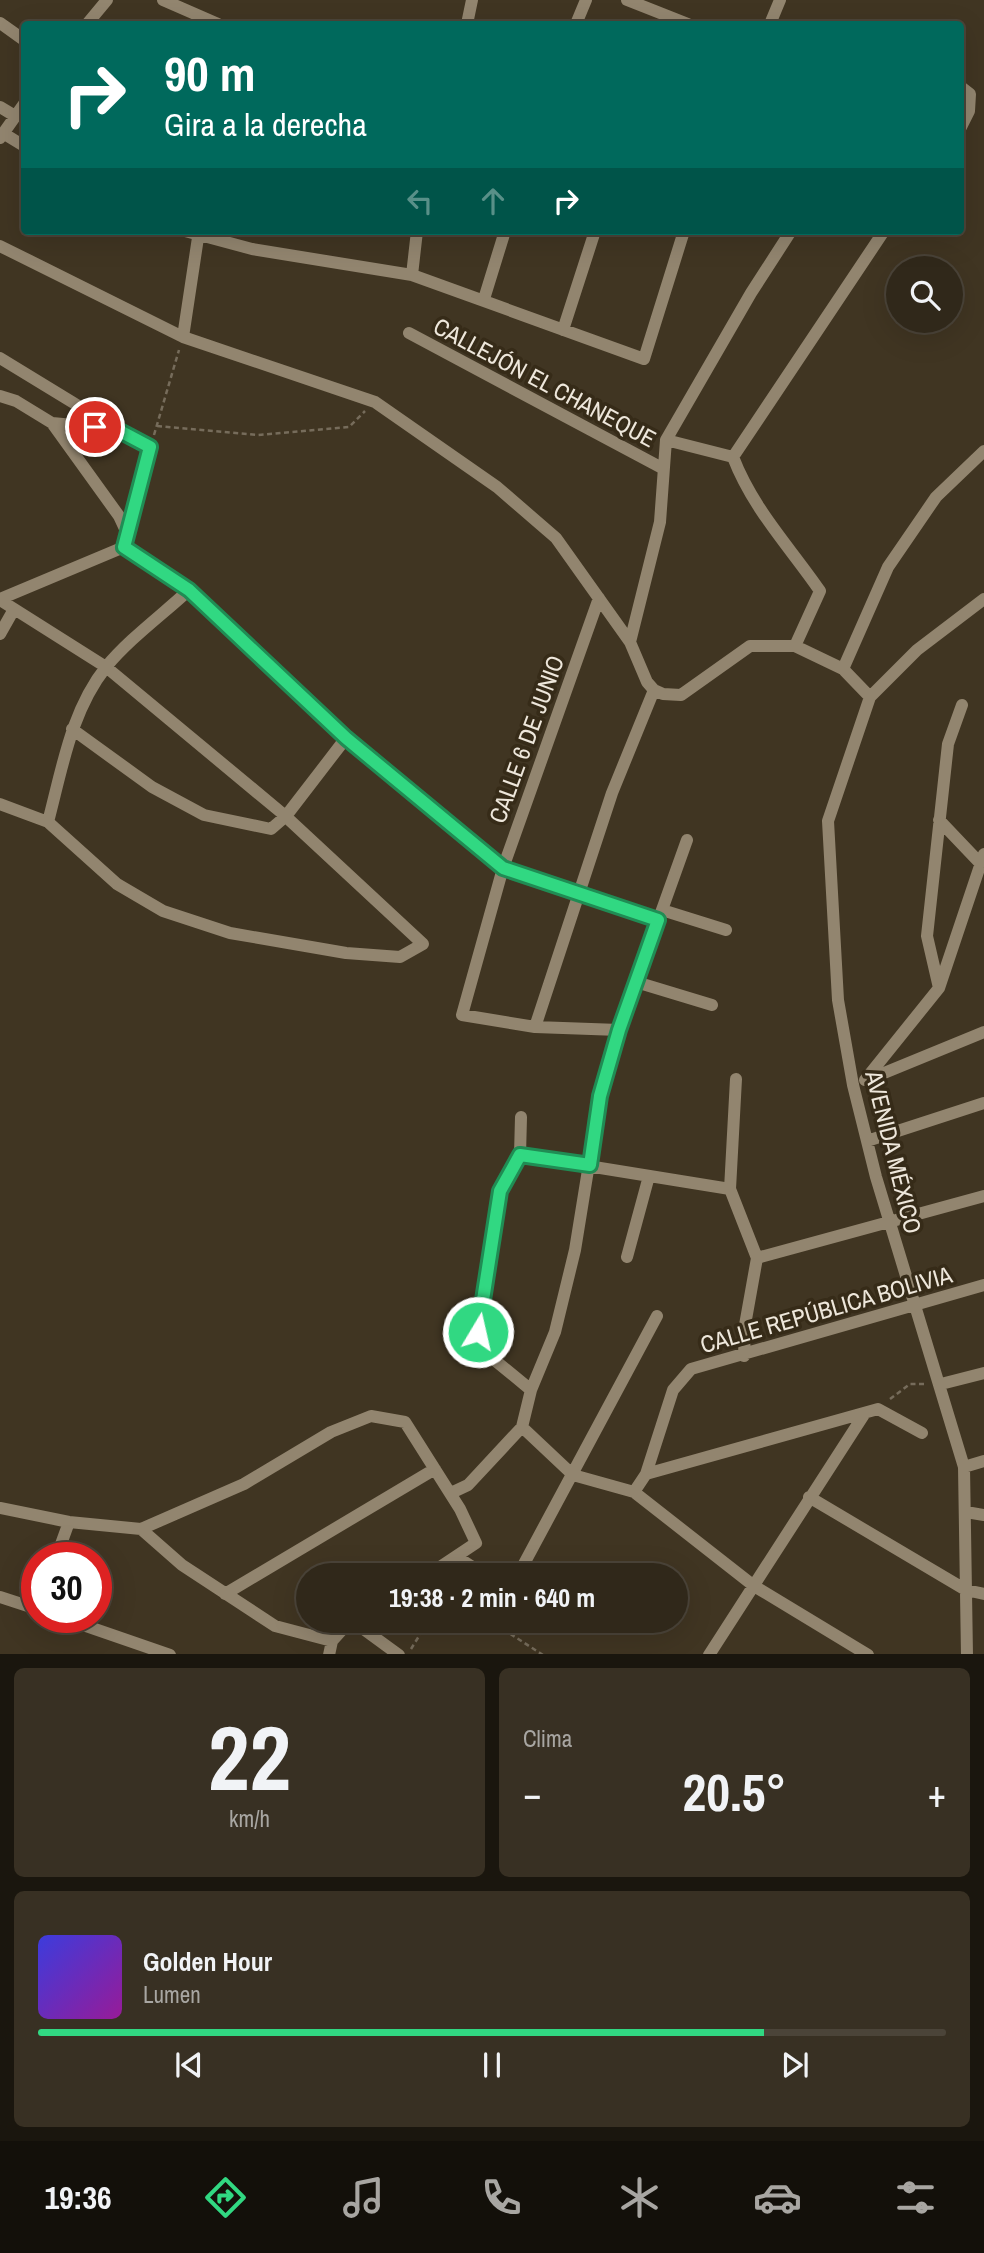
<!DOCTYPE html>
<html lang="es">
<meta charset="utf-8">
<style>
:root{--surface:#30281a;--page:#383023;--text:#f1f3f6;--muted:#a8a6a2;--line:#4b4439;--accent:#31d882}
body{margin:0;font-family:"Archivo Narrow",sans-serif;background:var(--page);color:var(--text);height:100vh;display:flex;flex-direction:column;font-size:26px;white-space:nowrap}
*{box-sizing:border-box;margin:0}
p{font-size:23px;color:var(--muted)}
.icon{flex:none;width:38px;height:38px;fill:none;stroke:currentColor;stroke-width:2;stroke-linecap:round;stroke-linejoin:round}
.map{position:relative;height:1654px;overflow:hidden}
.details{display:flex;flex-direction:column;gap:14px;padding:14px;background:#1a160e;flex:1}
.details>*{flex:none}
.hud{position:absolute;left:21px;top:21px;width:943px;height:214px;border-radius:7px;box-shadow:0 7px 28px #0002,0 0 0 2px var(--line);background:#00695c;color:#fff;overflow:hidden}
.tools{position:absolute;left:886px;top:256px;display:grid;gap:14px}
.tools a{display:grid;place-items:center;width:77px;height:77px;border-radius:50%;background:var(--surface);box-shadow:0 7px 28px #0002,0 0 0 2px var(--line);font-size:35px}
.speed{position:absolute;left:21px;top:1542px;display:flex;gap:14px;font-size:35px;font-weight:700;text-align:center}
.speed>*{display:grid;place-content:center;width:91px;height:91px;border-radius:50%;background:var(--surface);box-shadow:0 7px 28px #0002,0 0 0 2px var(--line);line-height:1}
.speed .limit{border:10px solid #d22;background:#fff;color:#111}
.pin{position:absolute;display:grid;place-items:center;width:60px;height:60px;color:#fff;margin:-30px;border:4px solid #fff;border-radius:50%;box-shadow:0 2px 7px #0007}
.me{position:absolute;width:77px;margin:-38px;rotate:9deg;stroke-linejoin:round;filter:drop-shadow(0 0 5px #0008)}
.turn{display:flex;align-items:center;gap:24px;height:147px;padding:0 28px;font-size:32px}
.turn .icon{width:91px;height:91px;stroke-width:2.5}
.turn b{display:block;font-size:49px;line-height:60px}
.lanes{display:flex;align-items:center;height:66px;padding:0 28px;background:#0003;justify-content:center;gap:35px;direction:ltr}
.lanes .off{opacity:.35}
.big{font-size:52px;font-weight:700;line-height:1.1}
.details .tile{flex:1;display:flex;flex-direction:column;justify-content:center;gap:10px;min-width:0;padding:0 24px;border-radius:10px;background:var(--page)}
.details .dial{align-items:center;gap:0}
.dial b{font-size:91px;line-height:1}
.song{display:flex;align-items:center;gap:21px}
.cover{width:84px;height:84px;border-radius:10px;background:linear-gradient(135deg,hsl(240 70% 55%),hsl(300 70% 35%))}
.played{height:7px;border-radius:4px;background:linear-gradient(90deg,var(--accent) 80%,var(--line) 80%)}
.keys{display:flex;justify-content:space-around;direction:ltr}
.heat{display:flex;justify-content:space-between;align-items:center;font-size:38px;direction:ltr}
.details .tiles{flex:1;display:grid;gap:14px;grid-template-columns:1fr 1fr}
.tile:last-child{grid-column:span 2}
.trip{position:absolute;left:296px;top:1563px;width:392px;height:70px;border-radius:35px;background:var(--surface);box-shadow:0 7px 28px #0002,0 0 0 2px var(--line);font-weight:700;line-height:70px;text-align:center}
.tab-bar{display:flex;height:112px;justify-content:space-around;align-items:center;background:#13100a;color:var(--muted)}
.tab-bar .icon{width:49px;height:49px}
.tab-bar .on{color:var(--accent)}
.tab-bar b{font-size:32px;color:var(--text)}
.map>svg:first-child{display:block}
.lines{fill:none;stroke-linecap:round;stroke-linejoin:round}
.path{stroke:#766c5b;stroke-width:2.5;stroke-dasharray:5 3.5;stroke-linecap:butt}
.minor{stroke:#92856f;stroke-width:12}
.route-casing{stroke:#208c54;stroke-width:18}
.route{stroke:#31d882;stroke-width:12}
.labels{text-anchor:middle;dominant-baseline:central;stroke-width:7;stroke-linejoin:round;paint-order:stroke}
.street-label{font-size:24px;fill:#eee7db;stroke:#362b18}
</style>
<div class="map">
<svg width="984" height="1655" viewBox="0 0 984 1655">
<rect width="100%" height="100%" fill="#403522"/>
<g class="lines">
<path class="path" d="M157,426L258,435L349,427L365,411
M154,435L179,350
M890,1399L910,1384H927
M489,1620L543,1655
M411,1649L429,1620"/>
<path class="minor" d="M163,0L218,24
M627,0L688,24
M0,23L24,40
M87,24L107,0
M467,24L472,0
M576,24L586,0
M770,24L780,0
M961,87L970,94L969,111L961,127
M0,107L15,116
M3,133L24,146
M0,138L24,104
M185,231L252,249L412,275L644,359L684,231
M0,246L183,337L375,402L497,487L556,538L630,642L647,682L654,690L663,694L681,695L750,646H795L843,669L870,697L828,821L838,1000L853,1085L876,1177L964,1467L967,1655
M412,275L417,231
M484,299L505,231
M563,330L595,231
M409,333L662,468
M183,337L199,231
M0,358L113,427
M0,396L16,401L52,423L116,429L150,447L124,547
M52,423L119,516L126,531
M666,440L733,457L884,231
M733,457C753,509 789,546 820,591L795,646
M124,547L189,590L346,738L503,868L658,920
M599,598L503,868L462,1015L535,1027L619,1030
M0,599L124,547
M0,600L106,667L283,814L423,944L400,957L346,953L230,933L163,911L117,884L48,822L0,804
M0,634L13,611
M630,642L660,522L666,440L751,293L791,231
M843,669L888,567L936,497L984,451
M870,697L917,650L984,599
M72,729L152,787L204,815L271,829L286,816L346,738
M939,820L980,863
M48,822C62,769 71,711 106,667C129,639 162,615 189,590
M662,910L726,930
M636,982L712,1005
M939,988L927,936L948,744L962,705
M535,1027L612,793L654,690
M736,1079L730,1189L757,1258
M865,1080L939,988L984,854
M867,1080L984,1032
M521,1117L520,1155L500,1191L478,1332L486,1353L531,1390
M867,1141L984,1103
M520,1155L730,1189
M627,1257L649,1176
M757,1258L984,1196
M744,1356L745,1325L757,1258
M941,1384L984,1373
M522,1427L573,1475L634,1492L754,1586L868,1655
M964,1467L984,1461
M646,1474L878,1409L922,1433
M634,1492L646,1474L673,1390L691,1369L984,1285
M451,1493L468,1485L522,1427L531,1390L555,1332L575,1250L600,1096L619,1030L687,840
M809,1497L966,1590L984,1594
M0,1508L69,1522L141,1529L182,1565L275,1626L332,1641
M966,1512L984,1515
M141,1529L244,1484L331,1432L371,1416L405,1422L460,1509L476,1543L428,1575
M457,1557L485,1575
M56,1558L69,1522
M518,1575L657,1316
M225,1594L435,1469
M0,1597L37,1609
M60,1617L170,1655
M329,1655L332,1641L351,1620L399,1655
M709,1655L865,1413"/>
</g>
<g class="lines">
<defs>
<path id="route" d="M95,427L116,429L150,447L124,547L189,590L346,738L503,868L658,920L619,1030L600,1096L590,1165L520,1155L500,1191L478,1332"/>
</defs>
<use href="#route" class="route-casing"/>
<use href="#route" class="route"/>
</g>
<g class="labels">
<g class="street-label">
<text transform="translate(545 382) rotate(28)">CALLEJÓN EL CHANEQUE</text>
<text transform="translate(526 739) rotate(-70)">CALLE 6 DE JUNIO</text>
<text transform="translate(894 1152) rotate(76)">AVENIDA MÉXICO</text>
<text transform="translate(826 1309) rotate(-16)">CALLE REPÚBLICA BOLIVIA</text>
</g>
</g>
</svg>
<div class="tools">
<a><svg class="icon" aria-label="search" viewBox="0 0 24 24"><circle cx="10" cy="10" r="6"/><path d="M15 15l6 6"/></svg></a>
</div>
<div class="speed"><div class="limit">30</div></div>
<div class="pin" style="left:95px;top:427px;background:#d93025"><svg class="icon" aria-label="arrive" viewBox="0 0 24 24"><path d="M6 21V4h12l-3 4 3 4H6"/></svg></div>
<svg class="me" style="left:478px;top:1332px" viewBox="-20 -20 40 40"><circle r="17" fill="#31d882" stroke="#fff" stroke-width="3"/><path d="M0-11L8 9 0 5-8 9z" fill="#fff"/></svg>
<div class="trip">19:38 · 2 min · 640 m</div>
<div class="hud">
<div class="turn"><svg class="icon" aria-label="right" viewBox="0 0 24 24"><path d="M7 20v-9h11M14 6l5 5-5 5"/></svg><div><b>90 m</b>Gira a la derecha</div></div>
<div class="lanes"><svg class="icon off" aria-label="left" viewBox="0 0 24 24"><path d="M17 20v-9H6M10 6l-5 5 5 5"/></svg><svg class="icon off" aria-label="ahead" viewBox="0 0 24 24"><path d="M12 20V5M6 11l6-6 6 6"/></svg><svg class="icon" aria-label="right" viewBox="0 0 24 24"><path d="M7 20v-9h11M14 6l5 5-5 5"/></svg></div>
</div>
</div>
<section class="details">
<div class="tiles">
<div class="tile dial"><b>22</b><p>km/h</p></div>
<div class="tile"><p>Clima</p>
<div class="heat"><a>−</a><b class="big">20.5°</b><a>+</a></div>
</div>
<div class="tile">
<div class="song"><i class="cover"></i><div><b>Golden Hour</b><p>Lumen</p></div></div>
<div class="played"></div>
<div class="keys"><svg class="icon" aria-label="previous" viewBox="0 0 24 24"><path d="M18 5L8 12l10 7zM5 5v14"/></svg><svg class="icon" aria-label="pause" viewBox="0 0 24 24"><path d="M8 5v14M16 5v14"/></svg><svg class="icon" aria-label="next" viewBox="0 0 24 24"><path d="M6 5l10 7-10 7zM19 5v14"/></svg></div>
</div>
</div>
</section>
<nav class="tab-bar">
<b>19:36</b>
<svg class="icon on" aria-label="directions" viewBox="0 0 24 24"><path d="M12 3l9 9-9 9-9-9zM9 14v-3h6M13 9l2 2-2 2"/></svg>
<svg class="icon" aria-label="music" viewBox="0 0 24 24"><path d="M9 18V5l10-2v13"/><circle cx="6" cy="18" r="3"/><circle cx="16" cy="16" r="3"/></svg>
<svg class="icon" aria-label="phone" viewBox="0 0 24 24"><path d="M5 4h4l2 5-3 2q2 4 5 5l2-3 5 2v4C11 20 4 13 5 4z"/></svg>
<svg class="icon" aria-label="climate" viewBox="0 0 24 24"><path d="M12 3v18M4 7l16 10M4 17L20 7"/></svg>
<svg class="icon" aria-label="car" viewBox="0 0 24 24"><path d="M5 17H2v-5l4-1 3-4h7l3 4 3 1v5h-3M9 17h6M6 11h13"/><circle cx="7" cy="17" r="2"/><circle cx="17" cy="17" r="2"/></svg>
<svg class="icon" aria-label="filters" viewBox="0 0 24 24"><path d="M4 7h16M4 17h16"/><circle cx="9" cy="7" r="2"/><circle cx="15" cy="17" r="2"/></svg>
</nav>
